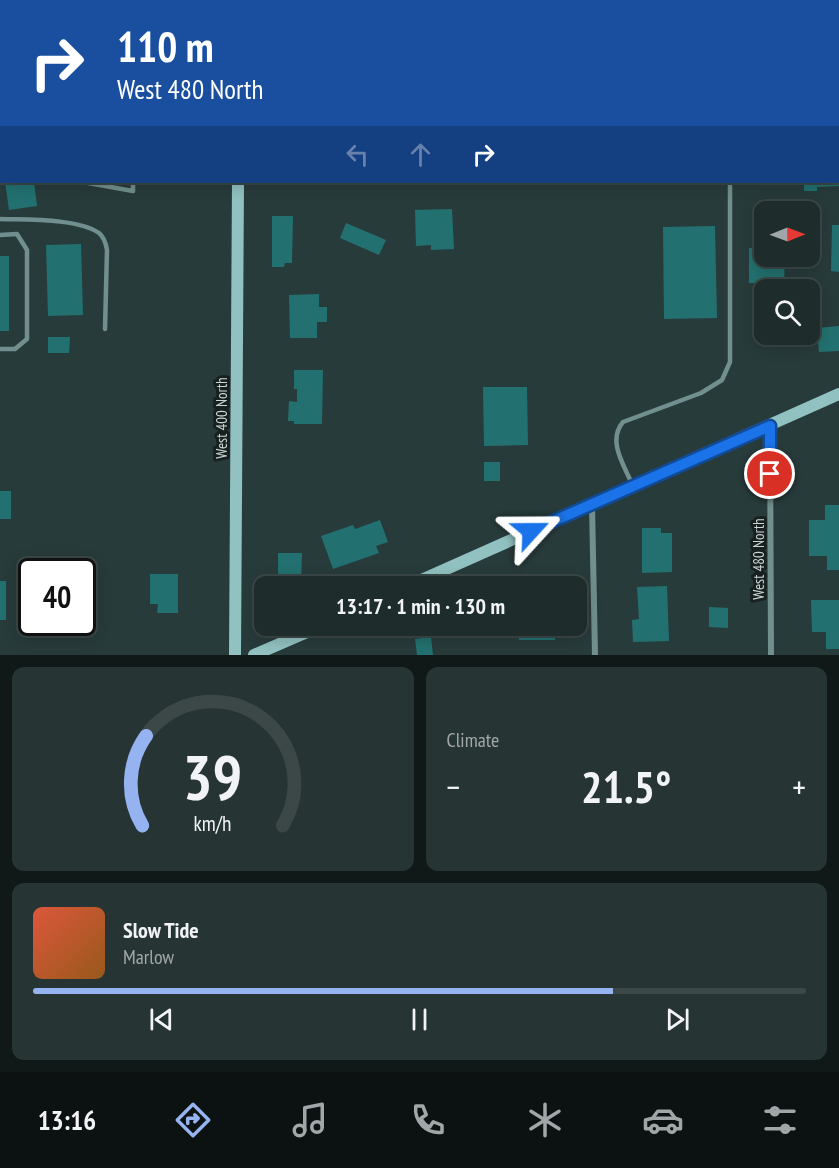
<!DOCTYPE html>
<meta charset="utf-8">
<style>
:root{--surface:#1e2c2c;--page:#263434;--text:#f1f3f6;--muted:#a1a7a9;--line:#3c4848;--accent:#95b2f1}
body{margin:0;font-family:"PT Sans Narrow",sans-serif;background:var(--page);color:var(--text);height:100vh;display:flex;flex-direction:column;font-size:22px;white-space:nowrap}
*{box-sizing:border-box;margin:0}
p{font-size:20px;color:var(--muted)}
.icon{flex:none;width:33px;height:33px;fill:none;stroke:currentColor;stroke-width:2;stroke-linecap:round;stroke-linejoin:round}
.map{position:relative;height:655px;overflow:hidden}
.drawer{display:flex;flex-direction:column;gap:12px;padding:12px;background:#101818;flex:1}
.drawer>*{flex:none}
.banner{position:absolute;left:0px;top:0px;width:840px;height:183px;box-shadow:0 3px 15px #0003,0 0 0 2px var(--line);background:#1a4fa0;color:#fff;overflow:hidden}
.needle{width:39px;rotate:89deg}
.tools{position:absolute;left:754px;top:201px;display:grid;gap:12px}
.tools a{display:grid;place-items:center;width:66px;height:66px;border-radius:12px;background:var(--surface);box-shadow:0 3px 15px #0003,0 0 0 2px var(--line);font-size:30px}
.speed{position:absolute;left:18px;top:558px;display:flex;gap:12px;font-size:30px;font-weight:700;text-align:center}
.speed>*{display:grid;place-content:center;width:78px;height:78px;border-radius:50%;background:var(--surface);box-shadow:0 3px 15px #0003,0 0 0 2px var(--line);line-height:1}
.speed .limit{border:3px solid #111;border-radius:9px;background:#fff;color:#111}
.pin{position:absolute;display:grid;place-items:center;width:51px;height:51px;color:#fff;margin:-26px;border:3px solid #fff;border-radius:50%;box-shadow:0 2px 6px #0007}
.me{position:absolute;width:66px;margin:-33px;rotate:66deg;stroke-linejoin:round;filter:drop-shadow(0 0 4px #0008)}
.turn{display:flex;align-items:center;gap:21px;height:126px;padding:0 18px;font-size:27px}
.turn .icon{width:78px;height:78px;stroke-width:2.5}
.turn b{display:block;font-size:42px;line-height:51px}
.lanes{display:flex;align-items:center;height:57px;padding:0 18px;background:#0003;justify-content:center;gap:30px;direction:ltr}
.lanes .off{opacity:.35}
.big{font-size:45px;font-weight:600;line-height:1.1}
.drawer .tile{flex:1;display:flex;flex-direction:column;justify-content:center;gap:9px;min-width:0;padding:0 21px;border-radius:12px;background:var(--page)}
.drawer .dial{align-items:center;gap:0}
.dial svg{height:156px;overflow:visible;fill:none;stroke:var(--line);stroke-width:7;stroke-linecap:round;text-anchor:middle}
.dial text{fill:var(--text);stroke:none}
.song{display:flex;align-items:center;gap:18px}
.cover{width:72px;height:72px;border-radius:9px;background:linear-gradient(135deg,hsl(10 70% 55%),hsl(30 70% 35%))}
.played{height:6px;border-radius:3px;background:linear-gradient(90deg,var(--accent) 75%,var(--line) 75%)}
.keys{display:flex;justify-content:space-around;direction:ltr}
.heat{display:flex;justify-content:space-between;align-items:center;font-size:33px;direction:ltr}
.drawer .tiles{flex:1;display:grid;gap:12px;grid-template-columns:1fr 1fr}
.tile:last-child{grid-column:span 2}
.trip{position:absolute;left:254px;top:576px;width:333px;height:60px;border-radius:12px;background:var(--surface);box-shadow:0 3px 15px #0003,0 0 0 2px var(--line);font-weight:600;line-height:60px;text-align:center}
.menu{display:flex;height:96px;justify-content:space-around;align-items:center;background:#0c1212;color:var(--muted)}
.menu .icon{width:42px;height:42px}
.menu .active{color:var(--accent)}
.menu b{font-size:27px;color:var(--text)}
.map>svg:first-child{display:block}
.building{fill:#227170}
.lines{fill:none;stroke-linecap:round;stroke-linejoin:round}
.lane{stroke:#718f8e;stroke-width:4.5}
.street{stroke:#718f8e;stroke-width:6}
.secondary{stroke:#91c1c0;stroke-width:12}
.route-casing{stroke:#114b97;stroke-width:15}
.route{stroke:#1a73e8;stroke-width:10}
.labels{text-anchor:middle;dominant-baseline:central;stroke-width:6;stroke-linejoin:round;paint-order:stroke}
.street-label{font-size:15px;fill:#cbd7d6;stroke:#182020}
</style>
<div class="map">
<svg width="839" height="655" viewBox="0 0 839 655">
<rect width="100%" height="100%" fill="#283b3b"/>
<path class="building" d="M5,182H34L37,206L9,210Z
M804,182H839V186L817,187V191H804Z
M452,209L454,249L431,250V245L416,246L415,210Z
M272,216H293L292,263H285L284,267H272Z
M346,223L386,240L379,255L340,238Z
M832,225H839V272L831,271Z
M715,226L717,318L664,319L663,227Z
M81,244L83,315L48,316L46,245Z
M749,248H765V256H785L784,283H749Z
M0,256H9V331H0Z
M319,294V307H327V322H317V338H290L289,295Z
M839,326V351L819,352L817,328Z
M48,337H70L69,353H48Z
M294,370H323L322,424H294V421H288L289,401L297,402V389H294Z
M483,387H527L528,445L484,446Z
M484,462H500V481H484Z
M0,491H11V519H0Z
M825,505H839V570H827V556H809V520H825Z
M380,520L388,542L376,546L379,553L333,569L321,536L353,525L355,529Z
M642,528H661V533H672V572L642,573Z
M278,553H302L301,586H278Z
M150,574H178V613H157L158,604H150Z
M0,581H6V620H0Z
M667,586L669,641L633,642L632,620L639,619L637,587Z
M811,600H839V649H826V632H812Z
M709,607L728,608V628L709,627Z
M519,626H556L555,640H519Z
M431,637L433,655H417L415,639Z"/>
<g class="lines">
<path class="lane" d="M42,0L44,2
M156,0L157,2
M72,2L74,0
M83,182L133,191V182
M0,219C26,220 77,218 99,233C104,237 106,244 107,250L105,329
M0,235L17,234L27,250V339L15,349H0
M632,484C624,465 607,441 623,422L701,393L722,380L730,362V182"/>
<path class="street" d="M725,0V2
M770,426L771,655
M592,504L595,655"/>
<path class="secondary" d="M238,0V2
M408,586L839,394
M235,655L238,182
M254,655L321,626"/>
</g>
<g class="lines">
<defs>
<path id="route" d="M531,531L770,426V474"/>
</defs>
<use href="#route" class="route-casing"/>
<use href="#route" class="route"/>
</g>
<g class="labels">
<g class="street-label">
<text transform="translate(221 418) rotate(-90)">West 400 North</text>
<text transform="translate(758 559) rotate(-90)">West 480 North</text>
</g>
</g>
</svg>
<div class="tools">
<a><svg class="needle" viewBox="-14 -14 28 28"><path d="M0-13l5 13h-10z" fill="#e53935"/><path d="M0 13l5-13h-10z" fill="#a1a7a9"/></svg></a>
<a><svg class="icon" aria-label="search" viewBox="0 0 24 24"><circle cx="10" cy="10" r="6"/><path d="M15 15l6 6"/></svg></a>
</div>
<div class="speed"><div class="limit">40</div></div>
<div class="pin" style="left:770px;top:474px;background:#d93025"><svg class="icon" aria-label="arrive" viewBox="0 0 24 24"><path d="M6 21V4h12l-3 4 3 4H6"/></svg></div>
<svg class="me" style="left:531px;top:531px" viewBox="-20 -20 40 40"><path d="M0-17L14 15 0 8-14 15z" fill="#1a73e8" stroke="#fff" stroke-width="4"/></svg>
<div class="trip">13:17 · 1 min · 130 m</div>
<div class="banner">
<div class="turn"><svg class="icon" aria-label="right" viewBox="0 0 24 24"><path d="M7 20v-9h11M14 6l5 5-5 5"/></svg><div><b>110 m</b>West 480 North</div></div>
<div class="lanes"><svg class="icon off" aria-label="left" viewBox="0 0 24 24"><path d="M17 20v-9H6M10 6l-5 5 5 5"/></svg><svg class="icon off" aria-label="ahead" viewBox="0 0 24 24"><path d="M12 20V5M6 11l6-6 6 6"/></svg><svg class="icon" aria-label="right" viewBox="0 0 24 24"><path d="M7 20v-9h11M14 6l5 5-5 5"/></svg></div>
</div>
</div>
<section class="drawer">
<div class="tiles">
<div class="tile dial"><svg viewBox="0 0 100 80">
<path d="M14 69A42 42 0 1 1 86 69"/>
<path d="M14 69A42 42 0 0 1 16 23" stroke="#95b2f1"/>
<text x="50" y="56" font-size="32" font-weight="700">39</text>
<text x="50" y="72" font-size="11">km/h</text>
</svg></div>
<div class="tile"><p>Climate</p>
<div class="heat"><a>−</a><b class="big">21.5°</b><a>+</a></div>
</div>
<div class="tile">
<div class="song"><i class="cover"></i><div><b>Slow Tide</b><p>Marlow</p></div></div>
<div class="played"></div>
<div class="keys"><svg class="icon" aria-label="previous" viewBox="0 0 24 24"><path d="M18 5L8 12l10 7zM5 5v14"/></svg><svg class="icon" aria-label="pause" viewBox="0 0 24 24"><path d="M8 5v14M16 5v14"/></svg><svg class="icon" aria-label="next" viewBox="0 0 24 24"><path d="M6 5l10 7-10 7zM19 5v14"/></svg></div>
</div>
</div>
</section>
<nav class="menu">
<b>13:16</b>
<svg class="icon active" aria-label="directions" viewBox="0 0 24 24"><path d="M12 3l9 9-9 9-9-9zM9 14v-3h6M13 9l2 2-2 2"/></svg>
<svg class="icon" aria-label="music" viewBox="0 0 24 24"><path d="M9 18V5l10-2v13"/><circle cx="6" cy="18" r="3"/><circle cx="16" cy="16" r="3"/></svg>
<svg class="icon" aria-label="phone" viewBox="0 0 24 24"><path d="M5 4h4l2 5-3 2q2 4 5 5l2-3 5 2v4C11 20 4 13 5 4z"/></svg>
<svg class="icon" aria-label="climate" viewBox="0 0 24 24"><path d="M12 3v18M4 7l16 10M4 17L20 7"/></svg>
<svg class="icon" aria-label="car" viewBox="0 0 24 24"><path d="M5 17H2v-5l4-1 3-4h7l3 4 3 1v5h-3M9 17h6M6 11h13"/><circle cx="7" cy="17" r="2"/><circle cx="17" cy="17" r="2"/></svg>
<svg class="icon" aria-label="filters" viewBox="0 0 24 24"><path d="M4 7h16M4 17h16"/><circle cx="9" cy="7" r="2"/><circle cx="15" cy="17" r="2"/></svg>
</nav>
